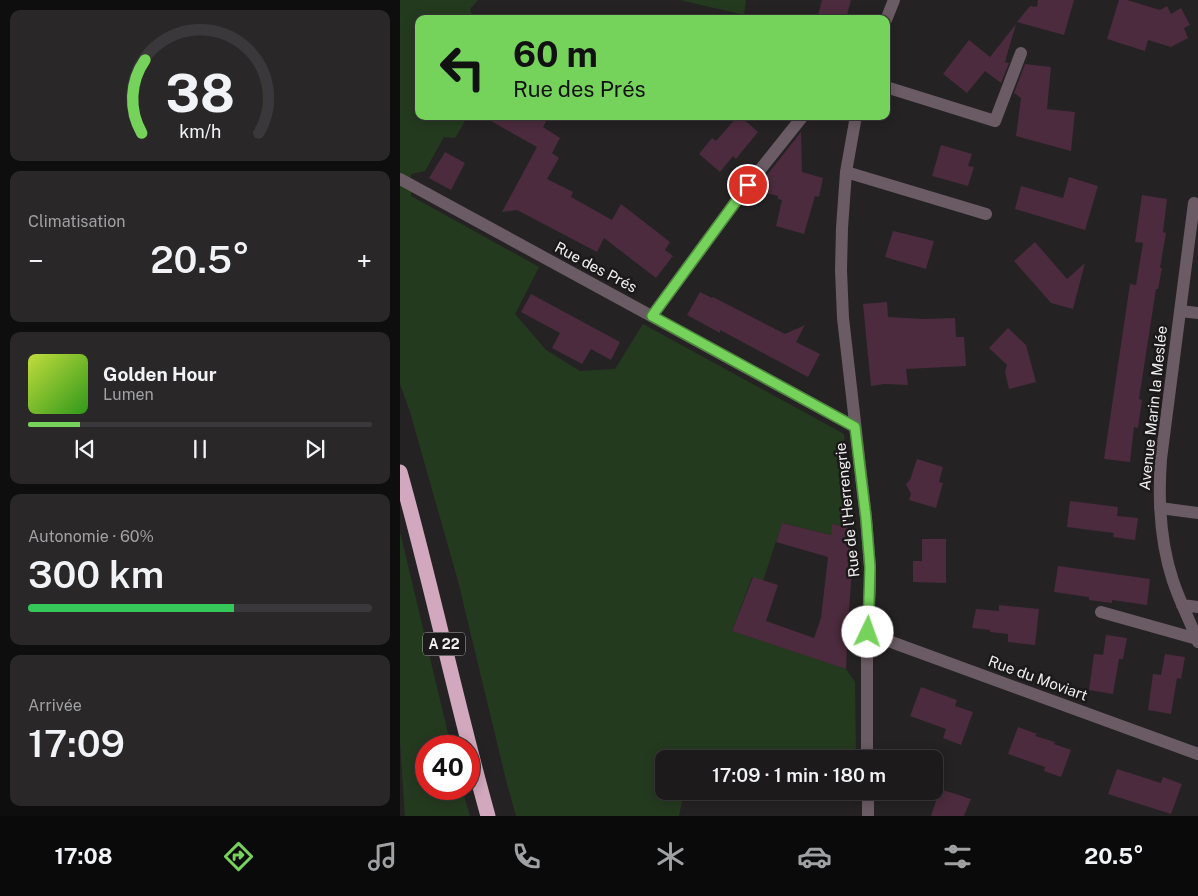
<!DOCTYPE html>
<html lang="fr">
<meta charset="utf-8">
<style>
:root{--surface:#1c1a1b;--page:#292728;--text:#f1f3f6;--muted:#a0a1a3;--line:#3a383a;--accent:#75d25b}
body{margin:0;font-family:"Public Sans",sans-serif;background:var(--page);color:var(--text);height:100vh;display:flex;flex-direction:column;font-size:19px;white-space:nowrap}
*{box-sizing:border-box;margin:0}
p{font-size:16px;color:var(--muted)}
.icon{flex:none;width:28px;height:28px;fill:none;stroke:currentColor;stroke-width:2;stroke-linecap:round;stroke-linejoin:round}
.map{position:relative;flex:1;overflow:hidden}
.drawer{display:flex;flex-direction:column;gap:10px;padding:10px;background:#0f0e0f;width:400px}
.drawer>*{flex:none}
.guide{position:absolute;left:15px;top:15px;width:475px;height:105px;border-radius:10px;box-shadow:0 2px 12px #0003,0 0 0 1px var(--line);background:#75d25b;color:#111;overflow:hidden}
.speed{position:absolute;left:15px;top:735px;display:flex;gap:10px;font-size:25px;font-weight:700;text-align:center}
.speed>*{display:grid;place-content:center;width:65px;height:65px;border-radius:50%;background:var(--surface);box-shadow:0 2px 12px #0003,0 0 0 1px var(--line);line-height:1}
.speed .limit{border:8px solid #d22;background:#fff;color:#111}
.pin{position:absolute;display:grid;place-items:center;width:42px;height:42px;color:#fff;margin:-21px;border:2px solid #fff;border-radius:50%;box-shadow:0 1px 5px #0007}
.me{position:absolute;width:55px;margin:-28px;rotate:3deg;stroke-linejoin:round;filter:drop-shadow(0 0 4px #0008)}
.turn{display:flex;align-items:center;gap:18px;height:105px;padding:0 15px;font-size:22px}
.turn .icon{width:65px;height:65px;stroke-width:2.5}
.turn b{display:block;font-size:35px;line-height:42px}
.big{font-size:38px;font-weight:600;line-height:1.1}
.drawer .widget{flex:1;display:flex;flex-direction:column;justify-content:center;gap:8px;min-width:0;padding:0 18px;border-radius:10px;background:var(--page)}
.drawer .dial{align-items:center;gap:0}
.dial svg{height:130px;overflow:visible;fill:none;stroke:var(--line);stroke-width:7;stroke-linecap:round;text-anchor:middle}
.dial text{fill:var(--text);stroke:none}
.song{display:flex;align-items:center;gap:15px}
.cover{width:60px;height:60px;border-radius:8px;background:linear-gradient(135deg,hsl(70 70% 55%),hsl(110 70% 35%))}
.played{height:5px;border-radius:2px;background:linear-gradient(90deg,var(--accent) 15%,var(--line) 15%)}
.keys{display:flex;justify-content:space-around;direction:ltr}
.heat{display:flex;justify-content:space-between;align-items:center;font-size:28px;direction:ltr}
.charge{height:8px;border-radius:4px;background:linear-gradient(90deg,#34c759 60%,var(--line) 0)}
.trip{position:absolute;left:255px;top:750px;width:288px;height:50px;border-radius:10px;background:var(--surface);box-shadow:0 2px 12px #0003,0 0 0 1px var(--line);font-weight:600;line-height:50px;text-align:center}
.tab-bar{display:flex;height:80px;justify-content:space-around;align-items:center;background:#0b0a0b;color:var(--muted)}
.tab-bar .icon{width:35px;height:35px}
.tab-bar .current{color:var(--accent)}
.tab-bar b{font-size:22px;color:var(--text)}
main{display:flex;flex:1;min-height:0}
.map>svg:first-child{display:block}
.green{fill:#243a1f}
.building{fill:#4b2b3d}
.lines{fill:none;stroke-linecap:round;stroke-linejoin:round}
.minor{stroke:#6b5b64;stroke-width:12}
.highway{stroke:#d1a8be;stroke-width:15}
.route-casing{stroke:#4c883b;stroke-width:12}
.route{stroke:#75d25b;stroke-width:9}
.labels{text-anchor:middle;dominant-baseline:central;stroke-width:5;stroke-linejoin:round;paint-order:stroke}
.shield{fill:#1b191a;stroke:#b0afaf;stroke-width:1}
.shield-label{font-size:14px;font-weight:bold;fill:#f0efef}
.street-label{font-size:15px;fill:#f0efef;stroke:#1b191a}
</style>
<main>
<section class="drawer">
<div class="widget dial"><svg viewBox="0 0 100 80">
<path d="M14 69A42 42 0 1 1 86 69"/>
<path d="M14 69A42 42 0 0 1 16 24" stroke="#75d25b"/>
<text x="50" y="56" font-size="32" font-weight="700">38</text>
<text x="50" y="72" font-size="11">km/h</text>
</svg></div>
<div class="widget"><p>Climatisation</p>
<div class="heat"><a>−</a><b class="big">20.5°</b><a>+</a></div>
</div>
<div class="widget">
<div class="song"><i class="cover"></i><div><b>Golden Hour</b><p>Lumen</p></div></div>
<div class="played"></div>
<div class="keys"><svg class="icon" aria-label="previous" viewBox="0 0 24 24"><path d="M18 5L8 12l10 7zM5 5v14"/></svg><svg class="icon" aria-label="pause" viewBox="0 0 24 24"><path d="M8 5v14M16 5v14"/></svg><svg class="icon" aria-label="next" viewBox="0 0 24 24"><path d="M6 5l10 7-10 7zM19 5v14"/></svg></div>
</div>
<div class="widget"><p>Autonomie · 60%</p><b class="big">300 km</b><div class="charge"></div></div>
<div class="widget"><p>Arrivée</p><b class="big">17:09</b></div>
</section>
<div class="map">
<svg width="798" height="816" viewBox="0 0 798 816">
<rect width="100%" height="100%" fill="#252224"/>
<path class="green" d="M0,0H78L70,9L73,19H19V116H68L55,138L44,137L25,171L11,174V196L139,267L115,314L146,350L180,371L215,369L243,324L444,434L451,528L433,524L431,535L382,523L363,581L352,577L332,631L446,669L455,682L456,759H324L294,751L292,759H264V791H284L279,816H116L106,780L58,581L10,412L0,384Z
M280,0H346L344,15Z
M0,532L51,746H26V789H62L70,816H5L0,742Z"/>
<path class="building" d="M422,0H451L446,19H417Z
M638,0H674L664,35L617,22L630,6L637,7Z
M719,0H727L760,10L767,6L771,14L781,8L790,25L784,28L788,38L771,47L748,40L745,51L707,39Z
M616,24L605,62L609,63L601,83L585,71L567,93L543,74L569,40L590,57Z
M625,64L651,67L647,109L675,112L671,151L616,136L621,98L614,93Z
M82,116H149L143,127L160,138L152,153L159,158L147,179L173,192L171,197L212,220L221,204L270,242L265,250L273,256L256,278L204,238L197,252L117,210L102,212L137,147Z
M338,116H340L358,132L336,159L333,156L320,172L299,154L312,138L316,141Z
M401,132L402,172L423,178L419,197L415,196L404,234L376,226L382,200L378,199V196L355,190Z
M541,145L572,154L568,166L574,167L568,186L532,176Z
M45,152L65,163L51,190L29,178Z
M669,177L698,186L685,230L615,209L621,186L663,198Z
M742,195L767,199L763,232L766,233L760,268H762L758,289H756L739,399L742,400L738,428L734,427L730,462L704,459L730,284L736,285L743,243L735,242Z
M493,231L534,241L526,269L485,257Z
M635,242L667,279L685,263L673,309L651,303L614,261Z
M300,292L312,298L313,297L385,334L405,325L396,342L420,354L408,377L320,330V333L287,315Z
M131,294L220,342L211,360L191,349L182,364L152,348L160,333L121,312Z
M487,302L488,317L524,319L555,318L556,337H564L566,366L506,369L508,385L484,384L471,386L463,304Z
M608,328L626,345L636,382L609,389L605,372L607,365L589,348Z
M517,459L543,467L539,482L543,483L536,508L509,500L511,494L506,484L510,480Z
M670,501L718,507L717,516L738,518L735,540L713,537L714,533L667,527Z
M382,523L431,535L432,524L451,528L452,569L448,625L446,669L332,631L353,577L378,585L366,621L414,638L421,618L428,557L376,542Z
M522,539H546V583L513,582V561H522Z
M658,566L750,579L747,605L712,600V603L689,600V597L654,592Z
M599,605L639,609L635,645L608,642V634L590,632V630L572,628L576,609L599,611Z
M706,635L727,638L723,659H719L713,694L689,690L694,654L703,655Z
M765,654L785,657L781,679L777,678L771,714L748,710L753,674L761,675Z
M521,687L557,700L555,706L573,712L561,745L543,738L546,729L510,716Z
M618,727L637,734L635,736L655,742L654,744L671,750L661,777L644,771L645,767L608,754Z
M717,769L761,783L763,777L782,784L771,814L708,794Z
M540,789L571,799L564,816H531Z"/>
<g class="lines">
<path class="minor" d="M486,20L494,0
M486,87L595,121L621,53
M456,116L446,172L442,228L441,270L443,318L466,518L470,567V588L467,645V759
M446,172L586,214
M0,179L455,427
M794,203L761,459C758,500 760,542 773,581C780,602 790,621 798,642
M780,311L798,313
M252,316L348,185L403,116
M760,508L798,513
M782,605L798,607
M701,612L797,639
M468,632L494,643L798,754
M468,791V816"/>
<path class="highway" d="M0,472C32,586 56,702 88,816"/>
</g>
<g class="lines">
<defs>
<path id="route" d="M348,185L252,316L455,427L466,518L470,567L468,632"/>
</defs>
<use href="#route" class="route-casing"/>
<use href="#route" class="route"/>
</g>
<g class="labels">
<rect class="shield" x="23" y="632.5" width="42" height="23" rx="4"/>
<g class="shield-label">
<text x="44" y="644">A 22</text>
</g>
<g class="street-label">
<text transform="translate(196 267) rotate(28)">Rue des Prés</text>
<text transform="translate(753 408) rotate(-84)">Avenue Marin la Meslée</text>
<text transform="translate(447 510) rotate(-96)">Rue de l'Herrengrie</text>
<text transform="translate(638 678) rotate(20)">Rue du Moviart</text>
</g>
</g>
</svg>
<div class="speed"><div class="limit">40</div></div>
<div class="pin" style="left:348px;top:185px;background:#d93025"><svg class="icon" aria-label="arrive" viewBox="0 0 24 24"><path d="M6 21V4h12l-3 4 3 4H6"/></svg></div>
<svg class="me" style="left:468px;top:632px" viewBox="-20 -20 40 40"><circle r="19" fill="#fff"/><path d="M0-13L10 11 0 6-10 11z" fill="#75d25b"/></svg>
<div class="trip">17:09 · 1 min · 180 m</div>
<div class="guide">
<div class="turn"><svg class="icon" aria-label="left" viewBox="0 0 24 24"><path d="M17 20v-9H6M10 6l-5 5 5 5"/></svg><div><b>60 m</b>Rue des Prés</div></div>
</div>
</div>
</main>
<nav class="tab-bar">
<b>17:08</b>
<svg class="icon current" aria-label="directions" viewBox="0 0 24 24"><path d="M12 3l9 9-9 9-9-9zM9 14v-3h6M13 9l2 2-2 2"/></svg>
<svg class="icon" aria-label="music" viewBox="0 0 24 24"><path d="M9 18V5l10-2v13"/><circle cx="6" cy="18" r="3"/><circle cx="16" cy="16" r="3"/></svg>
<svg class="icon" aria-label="phone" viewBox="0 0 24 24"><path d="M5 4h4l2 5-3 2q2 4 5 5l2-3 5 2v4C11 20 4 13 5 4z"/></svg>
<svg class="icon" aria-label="climate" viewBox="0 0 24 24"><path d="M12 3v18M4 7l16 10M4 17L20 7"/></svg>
<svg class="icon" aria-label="car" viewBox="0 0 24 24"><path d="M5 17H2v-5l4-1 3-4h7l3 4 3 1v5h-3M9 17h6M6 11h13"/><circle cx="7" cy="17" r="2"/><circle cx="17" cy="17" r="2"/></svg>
<svg class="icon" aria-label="filters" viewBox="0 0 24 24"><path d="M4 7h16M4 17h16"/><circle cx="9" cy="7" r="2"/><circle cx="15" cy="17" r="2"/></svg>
<b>20.5°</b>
</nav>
